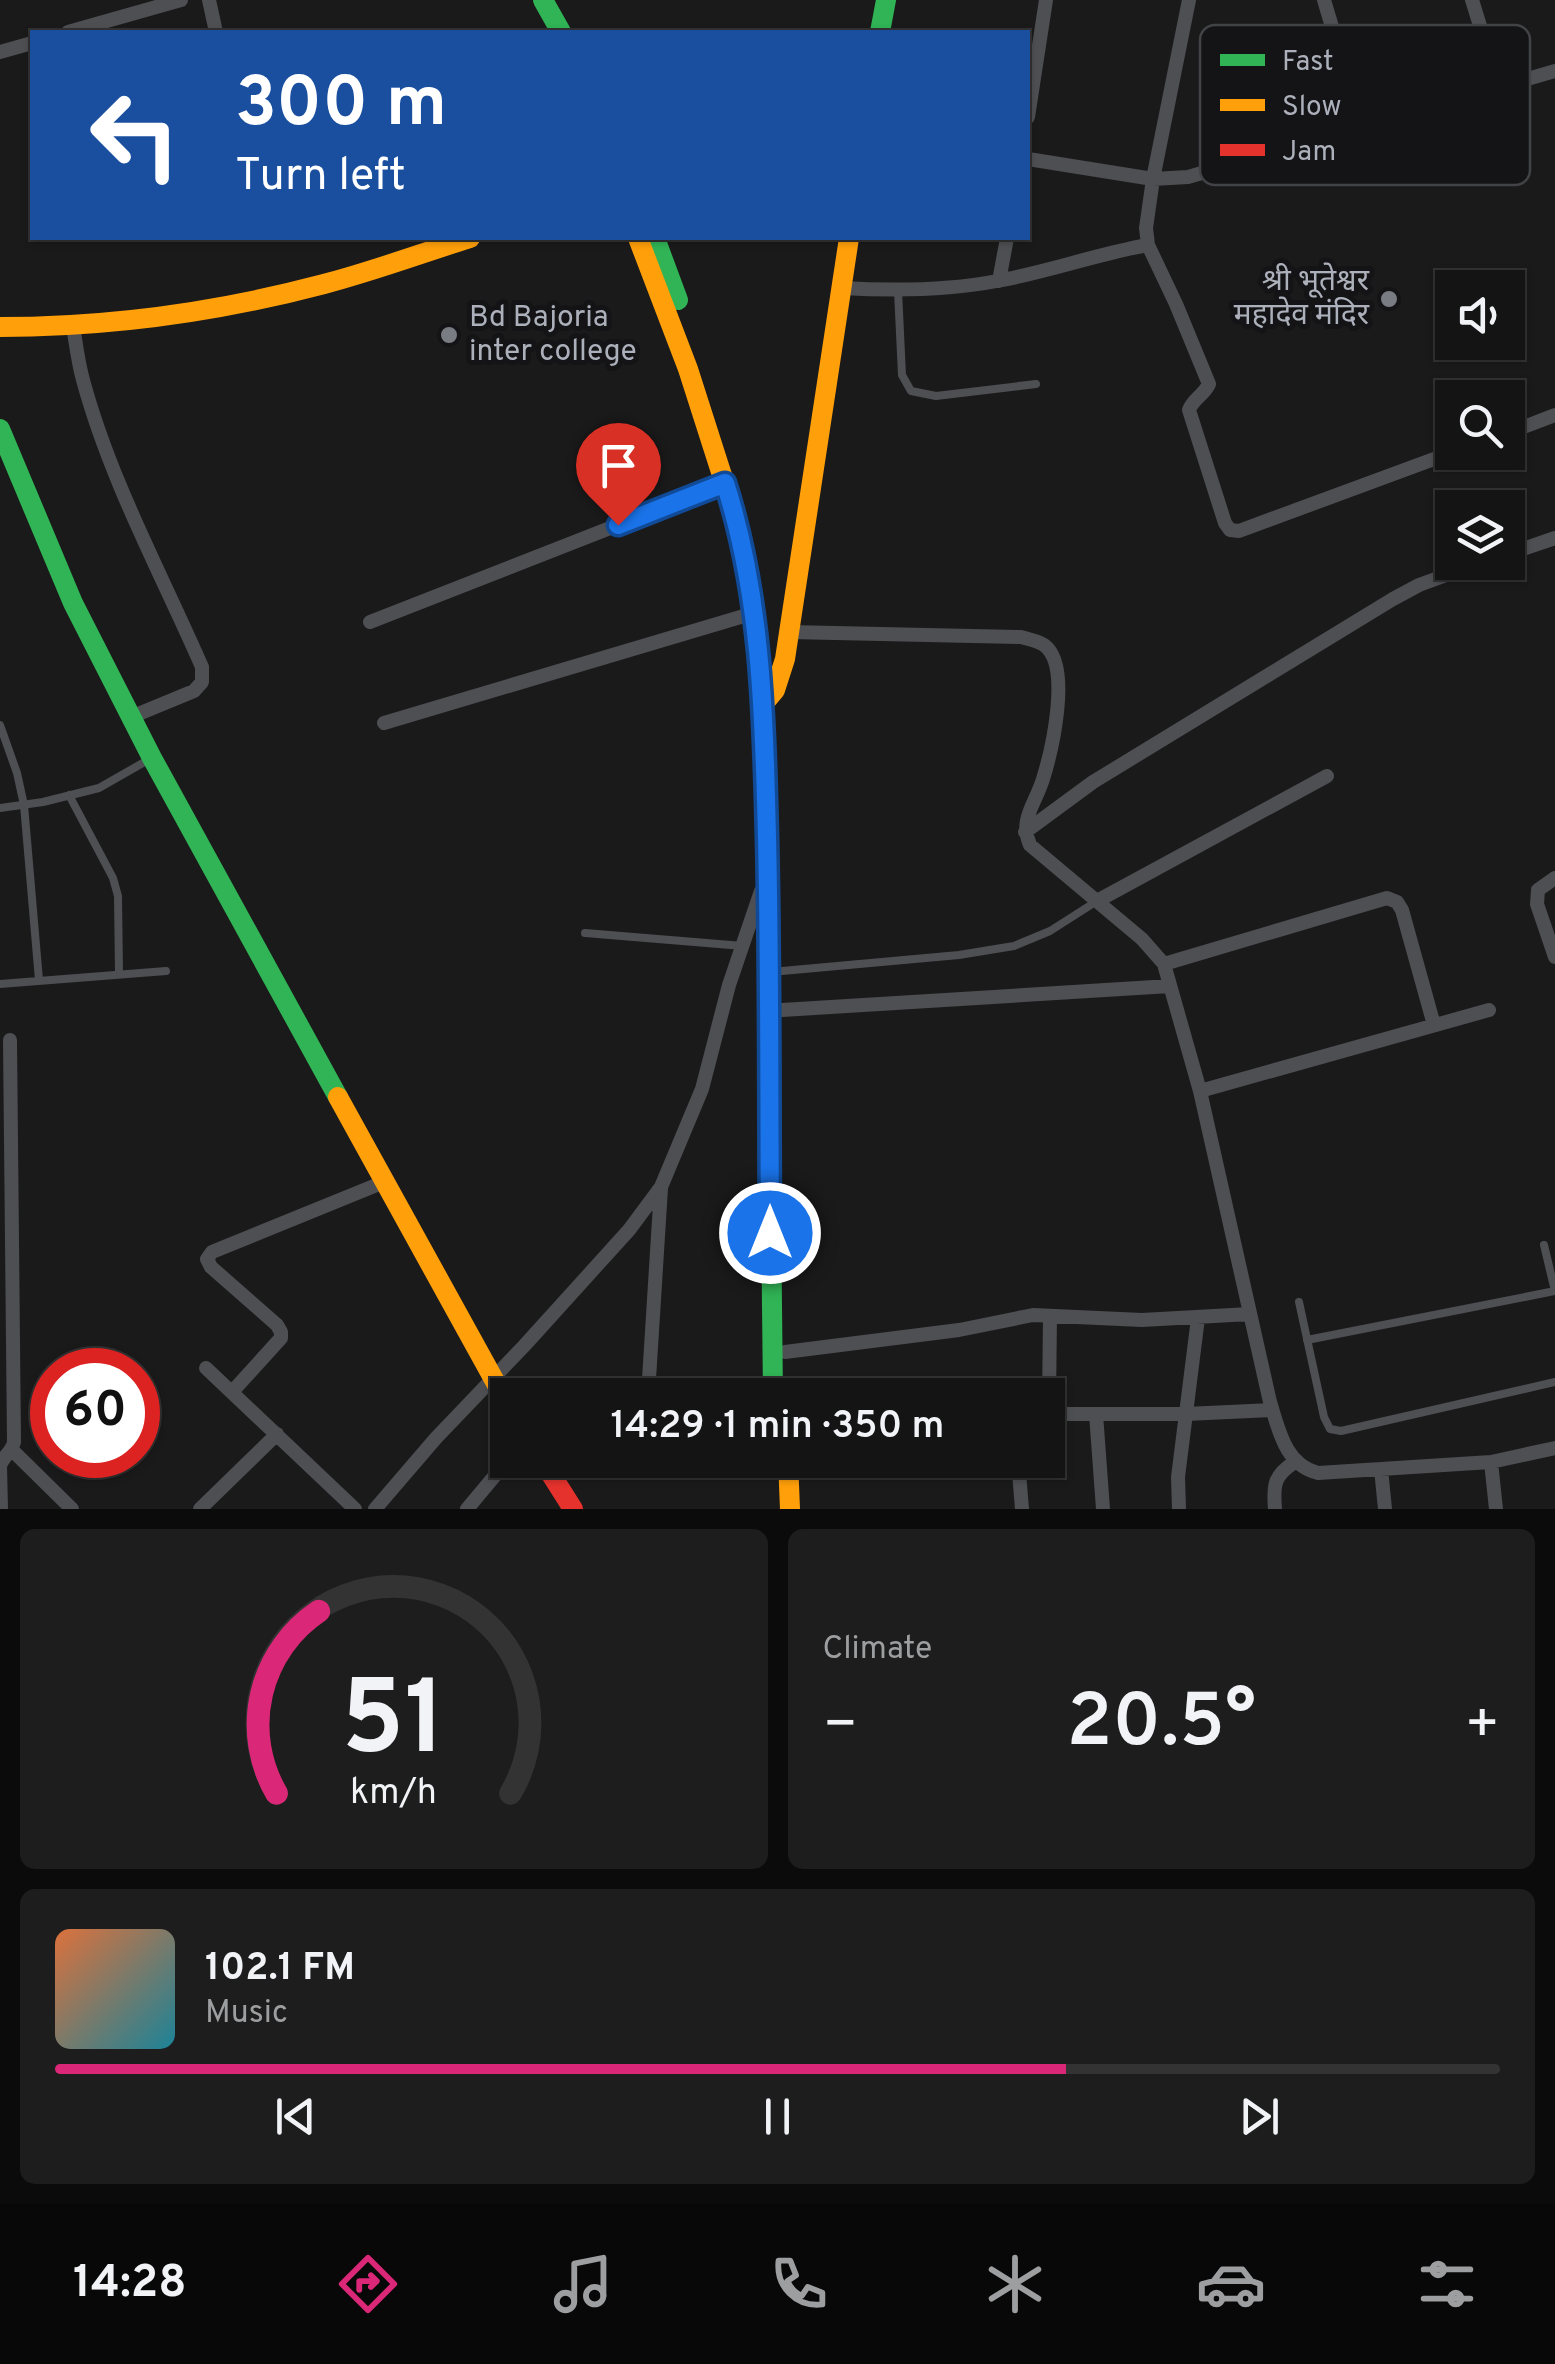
<!DOCTYPE html>
<meta charset="utf-8">
<style>
:root{--surface:#141414;--page:#1d1d1d;--text:#f1f3f6;--muted:#9d9ea0;--line:#333334;--accent:#db2777}
body{margin:0;font-family:Overpass,"Noto Sans Devanagari",sans-serif;background:var(--page);color:var(--text);height:100vh;display:flex;flex-direction:column;font-size:38px;white-space:nowrap}
*{box-sizing:border-box;margin:0}
p{font-size:32px;color:var(--muted)}
.icon{flex:none;width:55px;height:55px;fill:none;stroke:currentColor;stroke-width:2;stroke-linecap:round;stroke-linejoin:round}
.map{position:relative;height:1509px;overflow:hidden}
.side{display:flex;flex-direction:column;gap:20px;padding:20px;background:#0b0b0b;flex:1}
.side>*{flex:none}
.guide{position:absolute;left:30px;top:30px;width:1000px;height:210px;border-radius:0px;box-shadow:0 2px 8px #0004,0 0 0 2px var(--line);background:#1a4fa0;color:#fff;overflow:hidden}
.controls{position:absolute;left:1435px;top:270px;display:grid;gap:20px}
.controls a{display:grid;place-items:center;width:90px;height:90px;border-radius:0px;background:var(--surface);box-shadow:0 2px 8px #0004,0 0 0 2px var(--line);font-size:50px}
.speed{position:absolute;left:30px;top:1348px;display:flex;gap:20px;font-size:50px;font-weight:700;text-align:center}
.speed>*{display:grid;place-content:center;width:130px;height:130px;border-radius:50%;background:var(--surface);box-shadow:0 2px 8px #0004,0 0 0 2px var(--line);line-height:1}
.speed .limit{border:15px solid #d22;background:#fff;color:#111}
.pin{position:absolute;display:grid;place-items:center;width:85px;height:85px;color:#fff;margin:-102px -42px;border-radius:50% 50% 50% 0;rotate:-45deg;box-shadow:0 0 10px #0007}
.pin .icon{rotate:45deg}
.me{position:absolute;width:110px;margin:-55px;rotate:0deg;stroke-linejoin:round;filter:drop-shadow(0 0 8px #0008)}
.turn{display:flex;align-items:center;gap:35px;height:210px;padding:0 40px;font-size:45px}
.turn .icon{width:130px;height:130px;stroke-width:2.5}
.turn b{display:block;font-size:70px;line-height:85px}
.big{font-size:75px;font-weight:600;line-height:1.1}
.side .widget{flex:1;display:flex;flex-direction:column;justify-content:center;gap:15px;min-width:0;padding:0 35px;border-radius:15px;background:var(--page)}
.side .dial{align-items:center;gap:0}
.dial svg{height:260px;overflow:visible;fill:none;stroke:var(--line);stroke-width:7;stroke-linecap:round;text-anchor:middle}
.dial text{fill:var(--text);stroke:none}
.song{display:flex;align-items:center;gap:30px}
.cover{width:120px;height:120px;border-radius:15px;background:linear-gradient(135deg,hsl(20 70% 55%),hsl(190 70% 35%))}
.played{height:10px;border-radius:5px;background:linear-gradient(90deg,var(--accent) 70%,var(--line) 70%)}
.keys{display:flex;justify-content:space-around;direction:ltr}
.heat{display:flex;justify-content:space-between;align-items:center;font-size:55px;direction:ltr}
.side .tiles{flex:1;display:grid;gap:20px;grid-template-columns:1fr 1fr}
.widget:last-child{grid-column:span 2}
.trip{position:absolute;left:490px;top:1378px;width:575px;height:100px;border-radius:0px;background:var(--surface);box-shadow:0 2px 8px #0004,0 0 0 2px var(--line);font-weight:600;line-height:100px;text-align:center}
.tab-bar{display:flex;height:160px;justify-content:space-around;align-items:center;background:#080808;color:var(--muted)}
.tab-bar .icon{width:70px;height:70px}
.tab-bar .current{color:var(--accent)}
.tab-bar b{font-size:45px;color:var(--text)}
.map>svg:first-child{display:block}
.lines{fill:none;stroke-linecap:round;stroke-linejoin:round}
.lane{stroke:#4e4f53;stroke-width:8}
.street{stroke:#4e4f53;stroke-width:14}
.fast{stroke:#30b455;stroke-width:20}
.slow{stroke:#ff9f0a;stroke-width:20}
.jam{stroke:#e5322d;stroke-width:20}
.route-casing{stroke:#114b97;stroke-width:25}
.route{stroke:#1a73e8;stroke-width:18}
.poi-dot{fill:#797c82;stroke:#141416;stroke-width:4}
.labels{text-anchor:middle;dominant-baseline:central;stroke-width:10;stroke-linejoin:round;paint-order:stroke}
.poi-label{font-size:30px;fill:#acb0ba;stroke:#141416;text-anchor:end}
.key{fill:#141416;stroke:#424347;stroke-width:2.5}
.key-label{font-size:28px;fill:#acb0ba}
</style>
<div class="map">
<svg width="1555" height="1509" viewBox="0 0 1555 1509">
<rect width="100%" height="100%" fill="#1a1a1a"/>
<g class="lines">
<path class="lane" d="M898,291L902,375L911,391L936,396L1036,384
M0,725L17,773L24,805L39,980
M69,795L113,878L118,896L119,974
M0,808L43,802L99,788L148,760
M585,933L743,946
M782,971L959,955L1014,946L1050,931L1097,901
M0,984L166,971
M1544,1245L1555,1291
M1299,1302L1324,1417L1330,1429L1341,1431L1555,1382
M1307,1340L1555,1291"/>
<path class="street" d="M209,0L216,32
M1189,0L1153,179L1146,228L1148,245L1176,304L1209,384C1204,395 1193,399 1189,410L1225,523L1230,530L1239,531L1453,452
M1324,0L1362,127
M1472,0L1499,87
M68,32L181,0
M0,52L32,43
M1028,117L1046,0
M1028,159L1153,179L1188,177L1555,71
M999,281L1007,238
M842,288C894,291 945,291 997,281C1048,272 1097,254 1148,245
M73,326C76,344 78,362 83,380C110,480 161,573 202,667V682L194,691L131,717
M1508,433L1555,415
M1508,554L1555,538
M370,622L725,483
M789,632L1021,637C1028,639 1038,641 1044,645C1072,665 1052,750 1043,779C1035,805 1019,819 1030,845L1142,939L1164,964L1200,1091L1270,1402C1279,1430 1285,1465 1318,1473L1491,1462L1555,1448
M384,723L754,613
M1025,832L1093,782L1393,599L1419,585L1482,562
M1555,878L1538,890L1537,904L1555,957
M1097,901L1327,776
M1164,964L1387,898L1397,902L1402,910L1434,1025
M782,1010L1170,986
M1200,1091L1489,1010
M1050,1316L1049,1403L1055,1411L1064,1414H1186L1272,1410
M785,1352L959,1330L1033,1315L1142,1320L1250,1314
M206,1368L355,1509
M232,1392L281,1338V1332L277,1325L211,1267L207,1259L212,1252L384,1182
M648,1395L661,1188
M1096,1414L1103,1509
M12,1450L72,1509
M1018,1460L1022,1509
M1491,1462L1496,1509
M1381,1469L1385,1509
M550,1473L580,1460
M1,1509L0,1466C3,1456 12,1452 14,1442L10,1040
M200,1509L277,1434
M375,1509L436,1438L524,1346L629,1230L661,1187L702,1089L729,985L761,891
M467,1509L508,1460
M1179,1509L1178,1477L1198,1318
M1275,1509C1273,1485 1274,1475 1295,1462"/>
<path class="fast" d="M543,0L561,32
M880,32L886,0
M655,238L678,300
M0,429L73,603L152,758L338,1097
M760,667L764,703L766,769L773,1395"/>
<path class="slow" d="M638,238L688,369L736,519L754,613L760,667
M0,327C110,327 218,312 324,284C374,271 422,253 470,238
M764,703L775,690L785,659L849,238
M338,1097L508,1405
M788,1460L790,1509"/>
<path class="jam" d="M542,1460L573,1509"/>
</g>
<g class="lines">
<defs>
<path id="route" d="M618,525L725,483C762,598 764,718 767,837C770,969 769,1101 770,1233"/>
</defs>
<use href="#route" class="route-casing"/>
<use href="#route" class="route"/>
</g>
<g class="poi-dot">
<circle cx="1389" cy="299" r="10"/>
<circle cx="449" cy="335" r="10"/>
</g>
<g class="labels">
<g class="poi-label">
<text x="1369" y="282">श्री भूतेश्वर<tspan x="1369" dy="34">महादेव मंदिर</tspan></text>
<text x="469" y="318" text-anchor="start">Bd Bajoria<tspan x="469" dy="34">inter college</tspan></text>
</g>
</g>
<rect x="1200" y="25" width="330" height="160" rx="15" class="key"/>
<rect x="1220" y="54" width="45" height="12" fill="#30b455"/>
<rect x="1220" y="99" width="45" height="12" fill="#ff9f0a"/>
<rect x="1220" y="144" width="45" height="12" fill="#e5322d"/>
<g class="key-label">
<text x="1282" y="70">Fast</text>
<text x="1282" y="115">Slow</text>
<text x="1282" y="160">Jam</text>
</g>
</svg>
<div class="controls">
<a><svg class="icon" aria-label="sound" viewBox="0 0 24 24"><path d="M4 9h4l5-4v14l-5-4H4zM17 9q2 3 0 6"/></svg></a>
<a><svg class="icon" aria-label="search" viewBox="0 0 24 24"><circle cx="10" cy="10" r="6"/><path d="M15 15l6 6"/></svg></a>
<a><svg class="icon" aria-label="layers" viewBox="0 0 24 24"><path d="M12 4l9 5-9 5-9-5zM3 14l9 5 9-5"/></svg></a>
</div>
<div class="speed"><div class="limit">60</div></div>
<div class="pin" style="left:618px;top:525px;background:#d93025"><svg class="icon" aria-label="arrive" viewBox="0 0 24 24"><path d="M6 21V4h12l-3 4 3 4H6"/></svg></div>
<svg class="me" style="left:770px;top:1233px" viewBox="-20 -20 40 40"><circle r="17" fill="#1a73e8" stroke="#fff" stroke-width="3"/><path d="M0-11L8 9 0 5-8 9z" fill="#fff"/></svg>
<div class="trip">14:29 · 1 min · 350 m</div>
<div class="guide">
<div class="turn"><svg class="icon" aria-label="left" viewBox="0 0 24 24"><path d="M17 20v-9H6M10 6l-5 5 5 5"/></svg><div><b>300 m</b>Turn left</div></div>
</div>
</div>
<section class="side">
<div class="tiles">
<div class="widget dial"><svg viewBox="0 0 100 80">
<path d="M14 69A42 42 0 1 1 86 69"/>
<path d="M14 69A42 42 0 0 1 27 13" stroke="#db2777"/>
<text x="50" y="56" font-size="32" font-weight="700">51</text>
<text x="50" y="72" font-size="11">km/h</text>
</svg></div>
<div class="widget"><p>Climate</p>
<div class="heat"><a>−</a><b class="big">20.5°</b><a>+</a></div>
</div>
<div class="widget">
<div class="song"><i class="cover"></i><div><b>102.1 FM</b><p>Music</p></div></div>
<div class="played"></div>
<div class="keys"><svg class="icon" aria-label="previous" viewBox="0 0 24 24"><path d="M18 5L8 12l10 7zM5 5v14"/></svg><svg class="icon" aria-label="pause" viewBox="0 0 24 24"><path d="M8 5v14M16 5v14"/></svg><svg class="icon" aria-label="next" viewBox="0 0 24 24"><path d="M6 5l10 7-10 7zM19 5v14"/></svg></div>
</div>
</div>
</section>
<nav class="tab-bar">
<b>14:28</b>
<svg class="icon current" aria-label="directions" viewBox="0 0 24 24"><path d="M12 3l9 9-9 9-9-9zM9 14v-3h6M13 9l2 2-2 2"/></svg>
<svg class="icon" aria-label="music" viewBox="0 0 24 24"><path d="M9 18V5l10-2v13"/><circle cx="6" cy="18" r="3"/><circle cx="16" cy="16" r="3"/></svg>
<svg class="icon" aria-label="phone" viewBox="0 0 24 24"><path d="M5 4h4l2 5-3 2q2 4 5 5l2-3 5 2v4C11 20 4 13 5 4z"/></svg>
<svg class="icon" aria-label="climate" viewBox="0 0 24 24"><path d="M12 3v18M4 7l16 10M4 17L20 7"/></svg>
<svg class="icon" aria-label="car" viewBox="0 0 24 24"><path d="M5 17H2v-5l4-1 3-4h7l3 4 3 1v5h-3M9 17h6M6 11h13"/><circle cx="7" cy="17" r="2"/><circle cx="17" cy="17" r="2"/></svg>
<svg class="icon" aria-label="filters" viewBox="0 0 24 24"><path d="M4 7h16M4 17h16"/><circle cx="9" cy="7" r="2"/><circle cx="15" cy="17" r="2"/></svg>
</nav>
